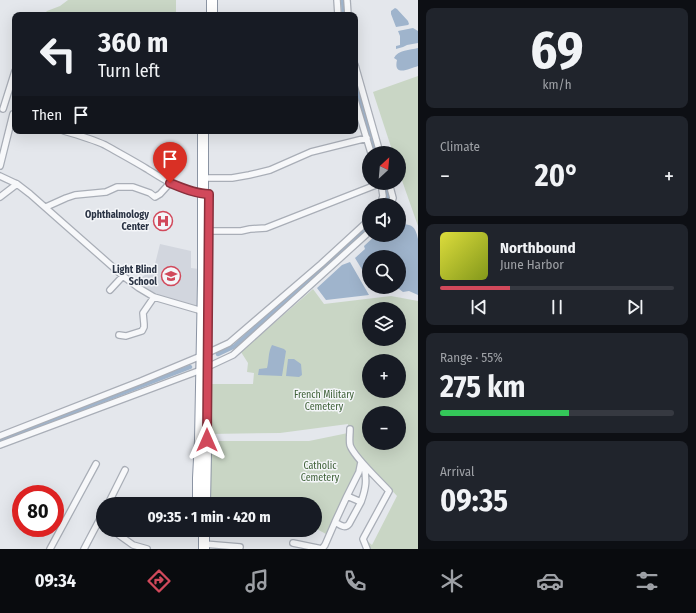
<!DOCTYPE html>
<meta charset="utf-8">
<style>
:root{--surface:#171b24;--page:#20242c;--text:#f1f3f6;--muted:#9ea1a6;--line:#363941;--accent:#d1495b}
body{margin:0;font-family:"Fira Sans Condensed",sans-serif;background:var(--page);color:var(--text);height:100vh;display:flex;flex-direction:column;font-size:15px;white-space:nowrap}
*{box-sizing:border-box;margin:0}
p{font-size:13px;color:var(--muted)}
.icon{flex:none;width:22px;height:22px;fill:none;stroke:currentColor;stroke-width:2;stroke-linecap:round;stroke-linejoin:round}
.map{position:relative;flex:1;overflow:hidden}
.panel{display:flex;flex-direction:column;gap:8px;padding:8px;background:#0d0f14;width:278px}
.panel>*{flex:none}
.top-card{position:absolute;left:12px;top:12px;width:346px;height:122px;border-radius:8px;box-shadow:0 4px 16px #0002;background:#171b24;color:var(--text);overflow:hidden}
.needle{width:26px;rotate:26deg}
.fabs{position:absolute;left:362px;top:146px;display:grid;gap:8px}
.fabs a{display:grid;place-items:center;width:44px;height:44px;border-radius:50%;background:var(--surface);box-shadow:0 4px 16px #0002;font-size:20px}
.speed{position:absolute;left:12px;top:485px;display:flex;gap:8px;font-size:20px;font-weight:700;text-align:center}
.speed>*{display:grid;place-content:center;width:52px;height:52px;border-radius:50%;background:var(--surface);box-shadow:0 4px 16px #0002;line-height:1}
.speed .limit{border:6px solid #d22;background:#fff;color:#111}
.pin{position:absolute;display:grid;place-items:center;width:34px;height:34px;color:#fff;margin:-41px -17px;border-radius:50% 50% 50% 0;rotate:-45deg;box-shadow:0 0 4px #0007}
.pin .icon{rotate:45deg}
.me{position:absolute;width:44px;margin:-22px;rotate:0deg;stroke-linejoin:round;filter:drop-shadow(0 0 3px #0008)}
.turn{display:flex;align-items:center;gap:14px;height:84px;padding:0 20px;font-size:18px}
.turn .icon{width:52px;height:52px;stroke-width:2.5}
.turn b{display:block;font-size:28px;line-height:34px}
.then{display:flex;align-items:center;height:38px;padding:0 20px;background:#0003;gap:8px;font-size:15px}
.big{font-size:30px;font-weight:700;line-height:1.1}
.panel .widget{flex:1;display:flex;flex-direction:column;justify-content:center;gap:6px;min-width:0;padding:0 14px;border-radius:8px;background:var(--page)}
.panel .dial{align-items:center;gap:0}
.dial b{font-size:52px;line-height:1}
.song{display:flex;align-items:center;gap:12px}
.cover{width:48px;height:48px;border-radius:6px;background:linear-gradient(135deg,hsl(60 70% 55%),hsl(70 70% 35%))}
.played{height:4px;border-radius:2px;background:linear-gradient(90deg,var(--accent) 30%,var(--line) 30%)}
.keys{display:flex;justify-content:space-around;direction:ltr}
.heat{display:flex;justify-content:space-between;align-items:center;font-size:22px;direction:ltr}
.charge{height:6px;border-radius:3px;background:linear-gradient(90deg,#34c759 55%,var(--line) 0)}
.trip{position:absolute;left:96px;top:497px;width:226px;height:40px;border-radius:20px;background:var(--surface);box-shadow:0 4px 16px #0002;font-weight:700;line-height:40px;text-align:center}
.dock{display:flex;height:64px;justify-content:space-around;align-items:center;background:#090b0e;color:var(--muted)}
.dock .icon{width:28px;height:28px}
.dock .active{color:var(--accent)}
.dock b{font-size:18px;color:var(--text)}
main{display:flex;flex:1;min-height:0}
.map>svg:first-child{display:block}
.built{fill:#d2d6de}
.green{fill:#c9d6c5;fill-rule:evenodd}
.water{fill:#9fb4cc}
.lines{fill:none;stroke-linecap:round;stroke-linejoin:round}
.canal{stroke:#9fb4cc;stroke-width:4.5}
.street-casing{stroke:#a9aeb7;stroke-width:8}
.highway-casing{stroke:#8b94a3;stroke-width:12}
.street{stroke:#f7f8fa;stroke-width:5.5}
.highway{stroke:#fff;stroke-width:10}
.route-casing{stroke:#882f3b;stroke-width:10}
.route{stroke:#d1495b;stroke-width:7}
.labels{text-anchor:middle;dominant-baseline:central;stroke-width:3;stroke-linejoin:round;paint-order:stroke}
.poi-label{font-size:10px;font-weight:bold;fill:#2b3445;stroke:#f4f6f9;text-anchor:end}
.park-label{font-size:10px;fill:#3f6138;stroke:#f4f6f9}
</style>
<main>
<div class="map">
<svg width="418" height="549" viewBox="0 0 418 549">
<rect width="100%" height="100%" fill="#e4e7ec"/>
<path class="built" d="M160,244L191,251V268L199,269L197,307L158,295L138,282L155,264Z"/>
<path class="green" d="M68,0H176V15H43L47,11L60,6Z
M418,76V226L399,172V153H393L373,92Z
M313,289L324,304L391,296L418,301V549H369L366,540L372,545L397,496L365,461L361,463L326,534L315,528V504H209V441H309L348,433V424L280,433L209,434V384H253L254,373L247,372L248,363L241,352ZM369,309H399V339H369ZM369,361H399V391H369ZM369,413H399V443H369Z"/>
<path class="water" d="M395,8L397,9L408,21L409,24L408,25L396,27L391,14V11Z
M413,28L418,31V43L407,45L403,47L396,49V46L400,45V36L398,31Z
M418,48V66C409,69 393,77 397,60L394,58C398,50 410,50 418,48Z
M399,224C403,225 406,224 409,225C415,226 417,234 418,239V295L409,291L403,292L399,289L384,290L378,287H399V257H369V281L355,258L365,249L364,246L376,235H399Z
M350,262L369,295L326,300L317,288L342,265Z
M272,345L284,349L286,351L282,376L258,375L259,369L267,368C269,360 268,352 272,345Z
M288,359H294L301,364L302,375L299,377L286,376Z"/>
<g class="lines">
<path class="canal" d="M343,0L344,15
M355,84L377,153
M385,205L387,198L386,183
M218,354L235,346L369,226
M0,440L190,367"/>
<defs>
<path id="street" d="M337,0L338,15
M347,0L348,15
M355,65L380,153
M355,100L371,153
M3,109L15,71
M64,131C78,135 92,139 105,145C119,153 134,161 147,169C166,181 186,194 209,194
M0,166L13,114
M0,176L17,184L30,194L123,276L139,288L154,297L202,311
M203,178H232L249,175L270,170L311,152L367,138
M389,183L393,198L391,205
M0,197L17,184
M380,205L383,196L381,183
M46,207L66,198L75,195L106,192L117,187H133L150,193L155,197L160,194L170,183
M209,231H241L250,229L266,228L381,183
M110,290L123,276
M119,335L126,336L142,331L144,327V324L143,313L154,297
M350,429C350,435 349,440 350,445C353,456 380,481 389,491L364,537L363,539L367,549
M0,436L141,381L201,356L229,343L321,264L369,220
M0,445L201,370L233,355L369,232
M361,462L359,472L347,496L361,502C366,488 367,481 364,465
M347,496L335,522C340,525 345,529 349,524L361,502
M108,504L125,470
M119,535L133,545L147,549
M293,543L322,549L325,545L335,522
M204,544L240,547
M50,549L96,464
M84,549L103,513"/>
<path id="highway" d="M212,15V0
M198,504V478L200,440L203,281V131
M205,504L206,452
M204,549V530"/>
</defs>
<use href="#street" class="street-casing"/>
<use href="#highway" class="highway-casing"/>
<use href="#street" class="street"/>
<use href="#highway" class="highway"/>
</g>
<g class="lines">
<defs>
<path id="route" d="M170,183C182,188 196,194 209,194C209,276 207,358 207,440"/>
</defs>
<use href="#route" class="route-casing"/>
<use href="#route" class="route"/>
</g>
<defs>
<symbol id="hospital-ring" viewBox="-11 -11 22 22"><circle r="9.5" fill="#f4f6f9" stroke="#d1495b" stroke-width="1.5"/><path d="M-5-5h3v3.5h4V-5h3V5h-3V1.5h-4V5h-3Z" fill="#d1495b"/></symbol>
<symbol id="school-ring" viewBox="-11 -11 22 22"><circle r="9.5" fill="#f4f6f9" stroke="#d1495b" stroke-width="1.5"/><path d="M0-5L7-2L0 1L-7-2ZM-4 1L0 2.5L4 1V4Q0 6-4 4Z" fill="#d1495b"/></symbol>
</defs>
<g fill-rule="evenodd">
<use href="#hospital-ring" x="152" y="210" width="22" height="22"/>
<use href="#school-ring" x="160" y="265" width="22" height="22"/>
</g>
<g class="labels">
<g class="poi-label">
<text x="149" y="215">Ophthalmology<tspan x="149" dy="12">Center</tspan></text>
<text x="157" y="270">Light Blind<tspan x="157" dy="12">School</tspan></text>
</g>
<g class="park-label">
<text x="324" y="395">French Military<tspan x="324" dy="12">Cemetery</tspan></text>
<text x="320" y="466">Catholic<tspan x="320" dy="12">Cemetery</tspan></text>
</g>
</g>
</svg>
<div class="fabs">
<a><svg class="needle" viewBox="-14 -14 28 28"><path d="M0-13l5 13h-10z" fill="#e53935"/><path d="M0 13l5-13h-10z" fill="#9ea1a6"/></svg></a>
<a><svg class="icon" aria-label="sound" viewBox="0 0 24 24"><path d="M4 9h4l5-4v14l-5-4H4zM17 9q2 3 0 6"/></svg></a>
<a><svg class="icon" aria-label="search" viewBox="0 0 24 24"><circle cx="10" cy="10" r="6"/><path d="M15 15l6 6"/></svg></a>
<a><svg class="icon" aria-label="layers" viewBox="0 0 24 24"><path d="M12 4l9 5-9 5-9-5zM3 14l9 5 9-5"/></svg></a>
<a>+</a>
<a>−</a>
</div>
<div class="speed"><div class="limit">80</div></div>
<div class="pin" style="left:170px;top:183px;background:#d93025"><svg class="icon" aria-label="arrive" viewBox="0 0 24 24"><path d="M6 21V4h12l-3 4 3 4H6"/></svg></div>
<svg class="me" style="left:207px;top:440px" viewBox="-20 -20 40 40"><path d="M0-17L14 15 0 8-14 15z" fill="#d1495b" stroke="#fff" stroke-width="4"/></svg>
<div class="trip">09:35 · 1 min · 420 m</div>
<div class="top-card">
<div class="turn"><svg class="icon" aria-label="left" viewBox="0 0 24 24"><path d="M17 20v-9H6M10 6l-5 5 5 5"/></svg><div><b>360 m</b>Turn left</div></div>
<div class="then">Then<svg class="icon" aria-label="arrive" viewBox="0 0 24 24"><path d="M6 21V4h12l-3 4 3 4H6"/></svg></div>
</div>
</div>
<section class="panel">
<div class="widget dial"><b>69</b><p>km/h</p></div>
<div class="widget"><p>Climate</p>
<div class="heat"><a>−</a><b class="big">20°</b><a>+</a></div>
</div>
<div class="widget">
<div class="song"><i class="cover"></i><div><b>Northbound</b><p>June Harbor</p></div></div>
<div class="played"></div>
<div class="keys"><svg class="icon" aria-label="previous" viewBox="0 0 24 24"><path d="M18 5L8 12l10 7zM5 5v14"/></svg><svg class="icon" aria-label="pause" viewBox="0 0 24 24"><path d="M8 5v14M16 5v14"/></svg><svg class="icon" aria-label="next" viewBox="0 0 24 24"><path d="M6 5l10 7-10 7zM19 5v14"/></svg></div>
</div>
<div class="widget"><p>Range · 55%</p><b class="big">275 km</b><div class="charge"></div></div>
<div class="widget"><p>Arrival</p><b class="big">09:35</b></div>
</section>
</main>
<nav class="dock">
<b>09:34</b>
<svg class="icon active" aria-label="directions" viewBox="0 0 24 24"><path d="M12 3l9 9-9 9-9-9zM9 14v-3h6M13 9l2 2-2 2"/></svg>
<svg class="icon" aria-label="music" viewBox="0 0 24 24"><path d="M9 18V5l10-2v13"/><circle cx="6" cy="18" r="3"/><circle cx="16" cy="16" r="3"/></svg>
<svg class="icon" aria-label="phone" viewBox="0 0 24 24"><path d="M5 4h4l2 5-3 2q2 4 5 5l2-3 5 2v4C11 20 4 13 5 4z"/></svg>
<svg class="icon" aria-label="climate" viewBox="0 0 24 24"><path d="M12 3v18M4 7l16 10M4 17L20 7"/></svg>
<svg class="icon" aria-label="car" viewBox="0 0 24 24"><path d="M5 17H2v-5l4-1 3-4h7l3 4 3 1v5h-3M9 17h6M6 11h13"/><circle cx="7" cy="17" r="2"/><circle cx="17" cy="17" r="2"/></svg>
<svg class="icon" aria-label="filters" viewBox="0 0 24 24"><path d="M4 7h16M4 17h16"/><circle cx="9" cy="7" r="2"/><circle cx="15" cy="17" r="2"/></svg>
</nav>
